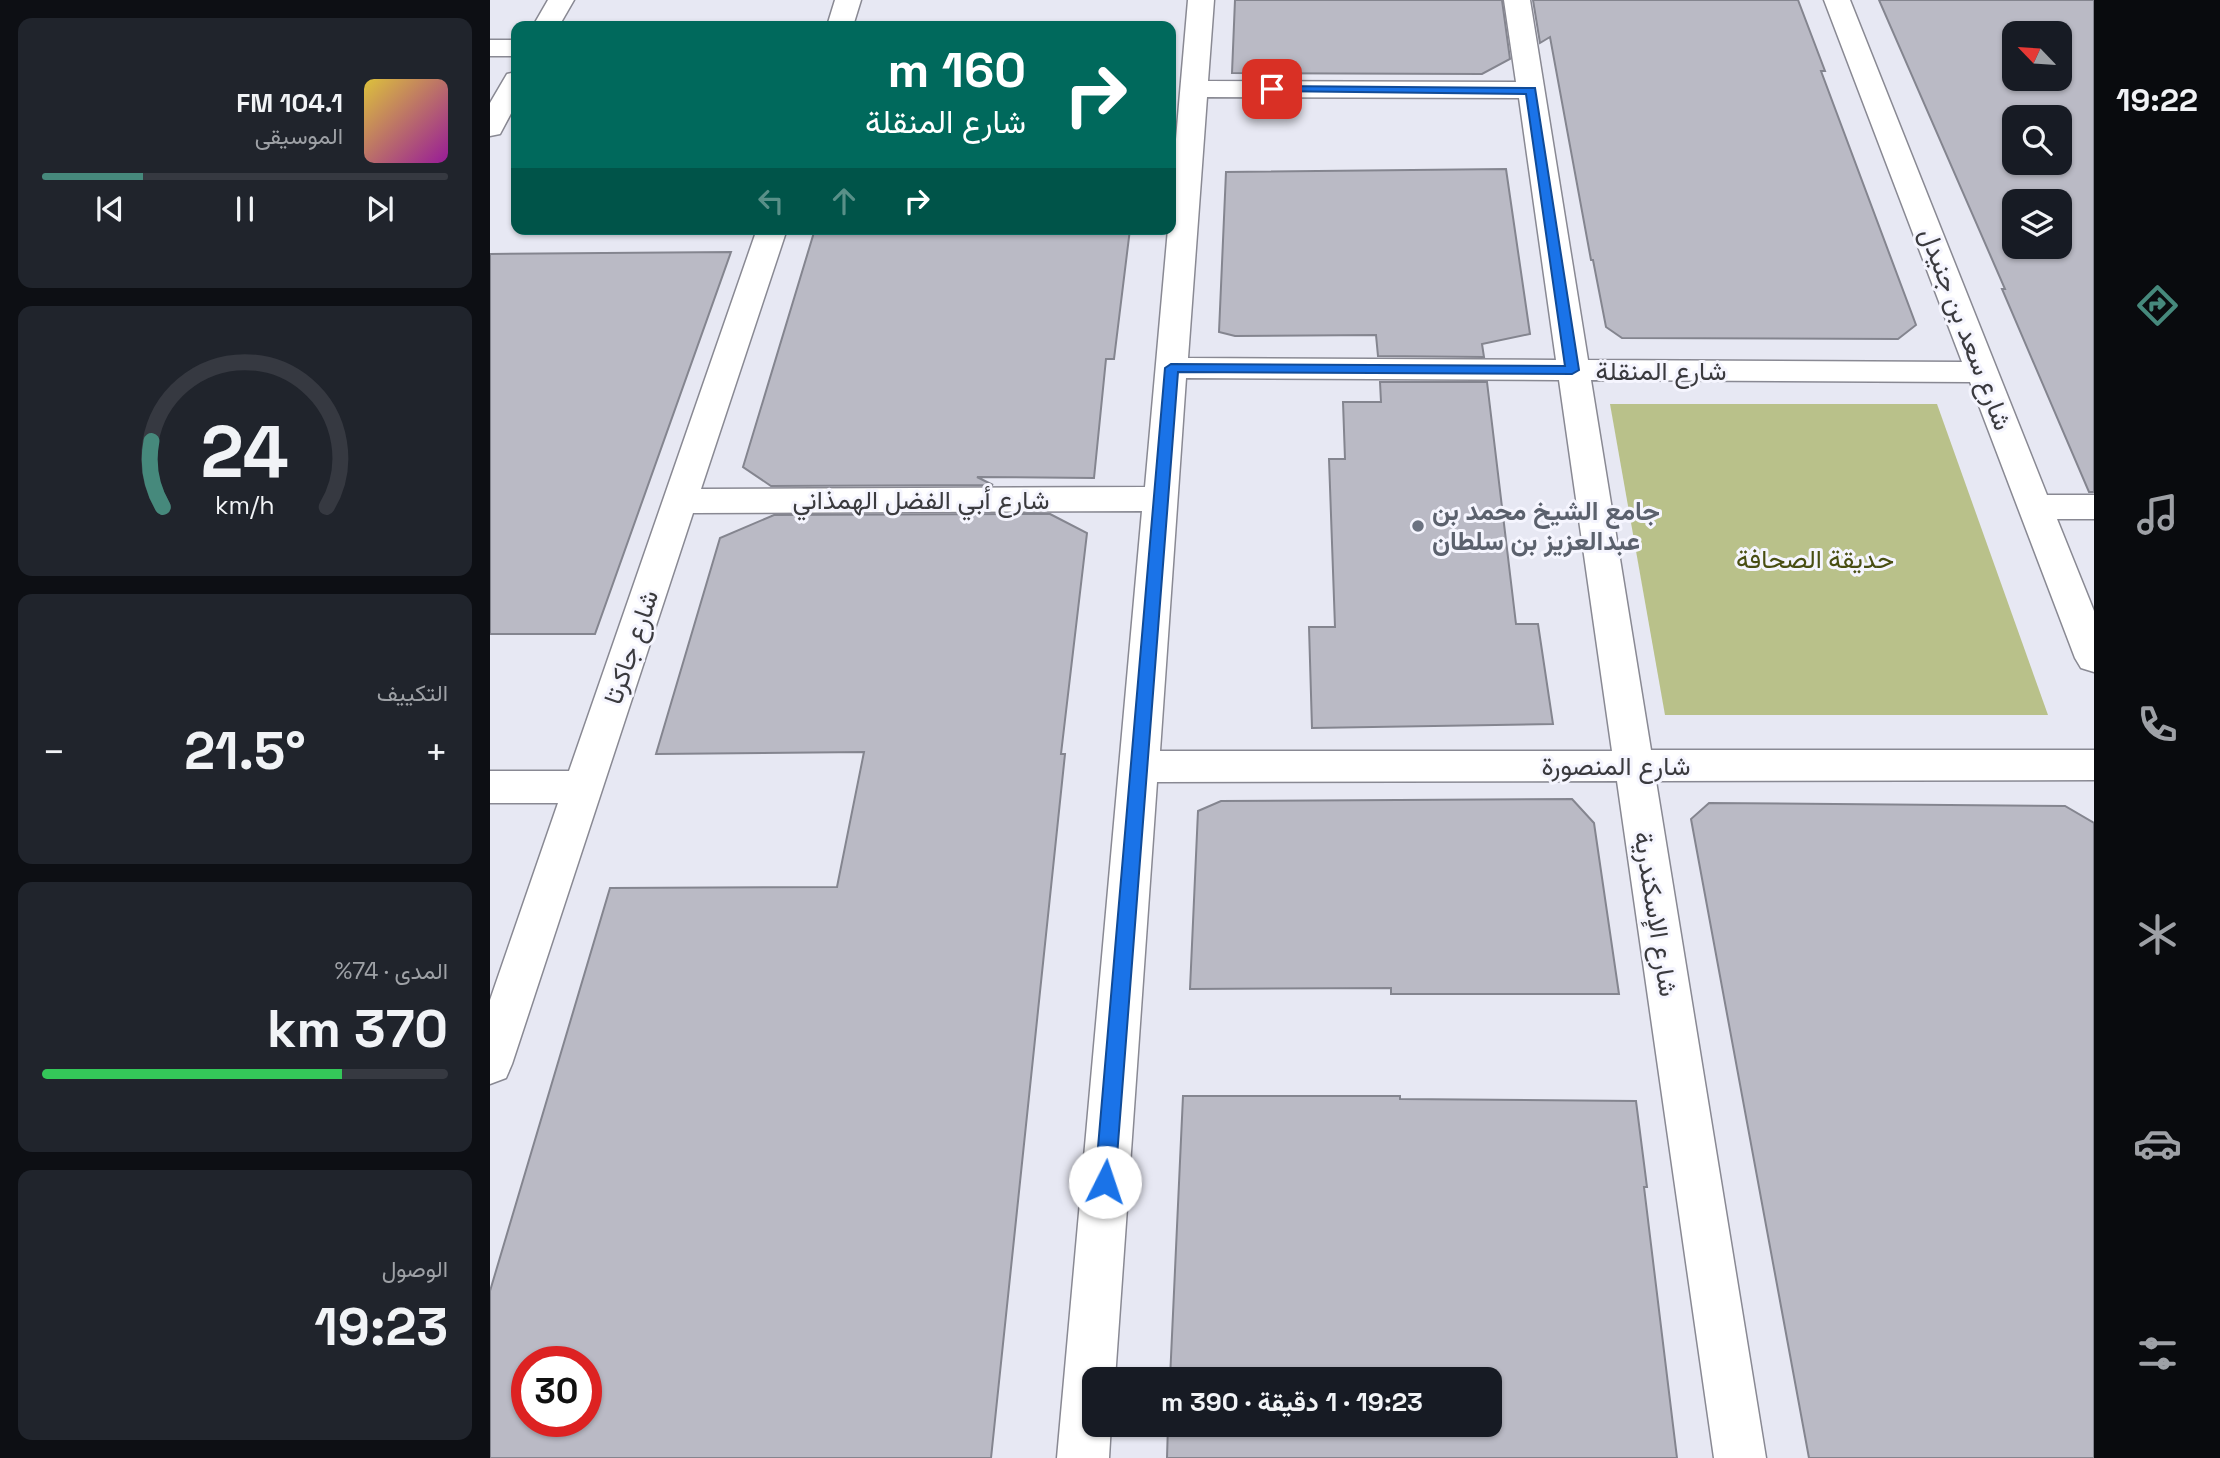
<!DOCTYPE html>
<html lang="ar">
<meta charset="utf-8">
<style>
:root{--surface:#171b24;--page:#20242c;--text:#f1f3f6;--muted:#9ea1a6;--line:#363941;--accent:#46897c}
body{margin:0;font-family:"Space Grotesk",Vazirmatn,sans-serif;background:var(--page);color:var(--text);direction:rtl;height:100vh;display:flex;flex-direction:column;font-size:26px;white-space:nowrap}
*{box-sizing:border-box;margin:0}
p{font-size:23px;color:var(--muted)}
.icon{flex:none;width:38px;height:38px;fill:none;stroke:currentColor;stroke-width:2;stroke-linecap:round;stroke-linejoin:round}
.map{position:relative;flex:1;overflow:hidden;direction:ltr}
.drawer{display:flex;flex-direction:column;gap:18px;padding:18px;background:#0d0f14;width:490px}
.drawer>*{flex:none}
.banner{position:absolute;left:21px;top:21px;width:665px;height:214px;border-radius:14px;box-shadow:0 2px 5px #0004;direction:rtl;background:#00695c;color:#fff;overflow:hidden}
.needle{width:46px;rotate:295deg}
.controls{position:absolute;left:1512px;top:21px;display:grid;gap:14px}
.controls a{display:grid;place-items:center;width:70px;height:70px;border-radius:14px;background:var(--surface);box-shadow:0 2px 5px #0004;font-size:35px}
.speed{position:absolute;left:21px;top:1346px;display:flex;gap:14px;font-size:35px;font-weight:700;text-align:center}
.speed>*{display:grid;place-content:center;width:91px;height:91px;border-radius:50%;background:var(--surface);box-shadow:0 2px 5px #0004;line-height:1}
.speed .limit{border:10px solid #d22;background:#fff;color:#111}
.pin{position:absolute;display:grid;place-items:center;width:60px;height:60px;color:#fff;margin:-30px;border-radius:14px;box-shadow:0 4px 10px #0006}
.me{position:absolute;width:77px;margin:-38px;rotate:4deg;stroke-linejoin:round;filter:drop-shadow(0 0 5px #0008)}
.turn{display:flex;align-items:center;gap:24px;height:147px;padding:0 35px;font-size:32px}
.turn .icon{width:91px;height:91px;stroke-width:2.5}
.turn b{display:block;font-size:49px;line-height:60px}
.lanes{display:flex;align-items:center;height:66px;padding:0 35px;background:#0003;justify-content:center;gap:35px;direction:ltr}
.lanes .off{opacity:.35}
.big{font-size:52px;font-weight:700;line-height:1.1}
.drawer .tile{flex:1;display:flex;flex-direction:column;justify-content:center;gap:10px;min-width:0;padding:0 24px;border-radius:14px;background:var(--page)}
.drawer .dial{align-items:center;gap:0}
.dial svg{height:182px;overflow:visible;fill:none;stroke:var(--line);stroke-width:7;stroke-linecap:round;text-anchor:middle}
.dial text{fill:var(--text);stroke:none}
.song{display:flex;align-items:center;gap:21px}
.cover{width:84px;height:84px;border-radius:10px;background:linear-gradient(135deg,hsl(50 70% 55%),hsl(300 70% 35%))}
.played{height:7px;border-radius:4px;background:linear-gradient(90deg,var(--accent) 25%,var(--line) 25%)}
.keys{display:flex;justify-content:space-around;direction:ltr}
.heat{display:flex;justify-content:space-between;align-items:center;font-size:38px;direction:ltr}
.charge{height:10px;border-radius:5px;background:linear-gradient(90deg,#34c759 74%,var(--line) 0)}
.trip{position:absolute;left:592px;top:1367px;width:420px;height:70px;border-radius:14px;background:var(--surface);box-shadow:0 2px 5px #0004;font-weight:700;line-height:70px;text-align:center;direction:rtl}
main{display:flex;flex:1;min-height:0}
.dock{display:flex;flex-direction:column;width:126px;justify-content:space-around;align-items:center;background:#090b0e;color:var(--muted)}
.dock .icon{width:49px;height:49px}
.dock .current{color:var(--accent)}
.dock b{font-size:32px;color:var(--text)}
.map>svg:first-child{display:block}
.green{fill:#b9c18a}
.building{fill:#babac5;stroke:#84858f;stroke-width:2;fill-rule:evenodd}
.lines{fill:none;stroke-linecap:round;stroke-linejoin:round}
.minor-casing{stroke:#898993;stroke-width:3}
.minor{fill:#fff;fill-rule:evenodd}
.route{fill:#1a73e8;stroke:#114b97;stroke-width:2}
.worship-dot{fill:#6b7280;stroke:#f5f5fe;stroke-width:2.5}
.labels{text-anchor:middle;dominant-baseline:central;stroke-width:6;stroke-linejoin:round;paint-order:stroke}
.street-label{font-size:26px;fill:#3a3a3e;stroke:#f5f5fe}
.worship-label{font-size:26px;font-weight:bold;fill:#5b616d;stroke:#f5f5fe;text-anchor:start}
.park-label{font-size:26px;fill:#484e12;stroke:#f5f5fe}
</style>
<main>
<nav class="dock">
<b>19:22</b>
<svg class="icon current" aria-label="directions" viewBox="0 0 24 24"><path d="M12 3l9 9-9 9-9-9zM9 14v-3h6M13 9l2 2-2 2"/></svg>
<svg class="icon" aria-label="music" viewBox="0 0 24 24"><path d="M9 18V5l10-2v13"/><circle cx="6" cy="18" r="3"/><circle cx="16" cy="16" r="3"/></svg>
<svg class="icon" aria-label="phone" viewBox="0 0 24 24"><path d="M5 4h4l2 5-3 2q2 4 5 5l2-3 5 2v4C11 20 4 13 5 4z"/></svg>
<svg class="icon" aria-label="climate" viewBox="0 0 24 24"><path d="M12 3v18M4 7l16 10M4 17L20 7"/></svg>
<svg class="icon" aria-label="car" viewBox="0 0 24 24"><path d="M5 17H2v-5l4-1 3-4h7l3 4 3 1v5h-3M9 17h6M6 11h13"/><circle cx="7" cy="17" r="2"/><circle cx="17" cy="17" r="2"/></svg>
<svg class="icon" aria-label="filters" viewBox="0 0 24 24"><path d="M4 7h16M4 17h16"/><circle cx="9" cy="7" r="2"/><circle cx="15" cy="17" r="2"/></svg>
</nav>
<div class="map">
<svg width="1604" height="1458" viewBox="0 0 1604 1458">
<rect width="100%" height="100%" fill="#e7e8f3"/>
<path class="green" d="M1120,404H1447L1558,715H1175Z"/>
<path class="building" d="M745,0H1012L1020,59L992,74L742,73Z
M1043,0H1308L1335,71H1331L1426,325L1408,339L1132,338L1116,327L1103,260H1101L1060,37L1050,43Z
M1389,0H1604V492H1599L1512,289H1515ZM1524,33H1570V79H1524ZM1524,117H1570V163H1524ZM1524,201H1570V247H1524Z
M1016,169L1040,334L992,344L994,357L888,356L886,335L745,336L729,332L736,172Z
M325,229H640L624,359H616L604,478L487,477L503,485L281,486L253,467Z
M241,252L105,634H0V254Z
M890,382H997L1026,624H1048L1063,724L822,728L819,627H845L839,459H855L853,402H891Z
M560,514L597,533L571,754H575L501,1458H0V1291L120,888L347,887L374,752L166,754L230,538L284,515ZM37,1362H96V1421H37Z
M1082,799L1104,823L1129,994H901V988L700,989L708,811L731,801Z
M1219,803L1575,806L1604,823V1458H1319L1201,819Z
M693,1096H910V1099L1146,1101L1157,1187H1154L1187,1458H677L678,1424H999V1379H680Z"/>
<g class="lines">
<defs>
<path id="minor" d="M58,0H84L69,26H43Z
M345,0H371L363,26H337Z
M698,0H724L718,81L1026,82L1014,0H1040L1098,360L1472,362L1334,0H1360L1557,495H1604V519H1567L1604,611V672L1591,668L1585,658L1480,382L1101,380L1161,750H1604V780L1166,781L1276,1458H1224L1127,781L667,782L625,1379H604V1424H621L619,1458H567L652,511L203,513L22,1064L16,1078L0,1084V1000L68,803H0V771H79L267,229H297L211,489L655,487L678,229H681V197ZM717,97L1029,98L1066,360L698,358ZM696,378L1069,380L1122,751H670Z
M0,40H26V56H0Z
M26,72V104L10,134L0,136V103L17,74Z"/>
</defs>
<use href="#minor" class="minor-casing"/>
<use href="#minor" class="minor"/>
</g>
<path class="route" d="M782,86L1045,88L1089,370L1082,374L688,372L625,1182L622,1188L615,1191L608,1188L605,1182L675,368L681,364L1075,366L1036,94L778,91L776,89Z"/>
<circle class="worship-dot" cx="928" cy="526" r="7"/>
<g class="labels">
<g class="street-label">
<text transform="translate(1476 329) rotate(69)">شارع سعد بن جنيدل</text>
<text x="1171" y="371">شارع المنقلة</text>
<text x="431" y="500">شارع أبي الفضل الهمذاني</text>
<text transform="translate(141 647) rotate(-71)">شارع جاكرتا</text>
<text x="1126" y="766">شارع المنصورة</text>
<text transform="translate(1166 914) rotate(81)">شارع الإسكندرية</text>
</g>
<g class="worship-label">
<text x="942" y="511">جامع الشيخ محمد بن<tspan x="942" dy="30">عبدالعزيز بن سلطان</tspan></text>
</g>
<g class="park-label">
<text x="1325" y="559">حديقة الصحافة</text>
</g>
</g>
</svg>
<div class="controls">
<a><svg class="needle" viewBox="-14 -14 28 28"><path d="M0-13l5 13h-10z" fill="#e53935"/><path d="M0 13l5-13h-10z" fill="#9ea1a6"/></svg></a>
<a><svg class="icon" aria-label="search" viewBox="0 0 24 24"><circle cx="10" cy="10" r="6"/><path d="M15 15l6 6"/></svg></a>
<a><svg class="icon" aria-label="layers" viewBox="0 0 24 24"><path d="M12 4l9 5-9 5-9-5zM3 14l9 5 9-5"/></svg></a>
</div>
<div class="speed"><div class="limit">30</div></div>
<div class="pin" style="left:782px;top:89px;background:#d93025"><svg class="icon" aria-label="arrive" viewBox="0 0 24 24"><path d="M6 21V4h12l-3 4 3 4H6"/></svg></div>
<svg class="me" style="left:615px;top:1182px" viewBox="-20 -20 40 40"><circle r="19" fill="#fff"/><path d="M0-13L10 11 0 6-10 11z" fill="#1a73e8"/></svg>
<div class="trip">19:23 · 1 دقيقة · 390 m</div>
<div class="banner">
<div class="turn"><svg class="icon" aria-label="right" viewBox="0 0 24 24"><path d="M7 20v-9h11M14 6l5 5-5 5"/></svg><div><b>160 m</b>شارع المنقلة</div></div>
<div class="lanes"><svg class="icon off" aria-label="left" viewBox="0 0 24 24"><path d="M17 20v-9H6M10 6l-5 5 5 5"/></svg><svg class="icon off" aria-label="ahead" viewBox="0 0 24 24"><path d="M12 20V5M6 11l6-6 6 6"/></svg><svg class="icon" aria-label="right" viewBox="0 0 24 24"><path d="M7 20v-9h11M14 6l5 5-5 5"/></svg></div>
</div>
</div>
<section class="drawer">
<div class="tile">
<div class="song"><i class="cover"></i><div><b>104.1 FM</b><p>الموسيقى</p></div></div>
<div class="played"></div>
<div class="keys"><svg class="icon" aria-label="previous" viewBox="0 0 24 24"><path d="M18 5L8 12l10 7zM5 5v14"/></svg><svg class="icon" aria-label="pause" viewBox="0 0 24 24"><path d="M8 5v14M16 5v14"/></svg><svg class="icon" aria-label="next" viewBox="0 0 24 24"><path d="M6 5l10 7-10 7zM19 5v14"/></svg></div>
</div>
<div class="tile dial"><svg viewBox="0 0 100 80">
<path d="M14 69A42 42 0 1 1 86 69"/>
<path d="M14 69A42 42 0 0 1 9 40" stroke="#46897c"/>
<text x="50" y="56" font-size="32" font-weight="700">24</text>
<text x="50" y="72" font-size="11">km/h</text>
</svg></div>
<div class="tile"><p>التكييف</p>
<div class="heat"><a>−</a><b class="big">21.5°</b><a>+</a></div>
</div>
<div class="tile"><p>المدى · 74%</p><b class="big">370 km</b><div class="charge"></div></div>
<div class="tile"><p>الوصول</p><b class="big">19:23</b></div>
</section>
</main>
